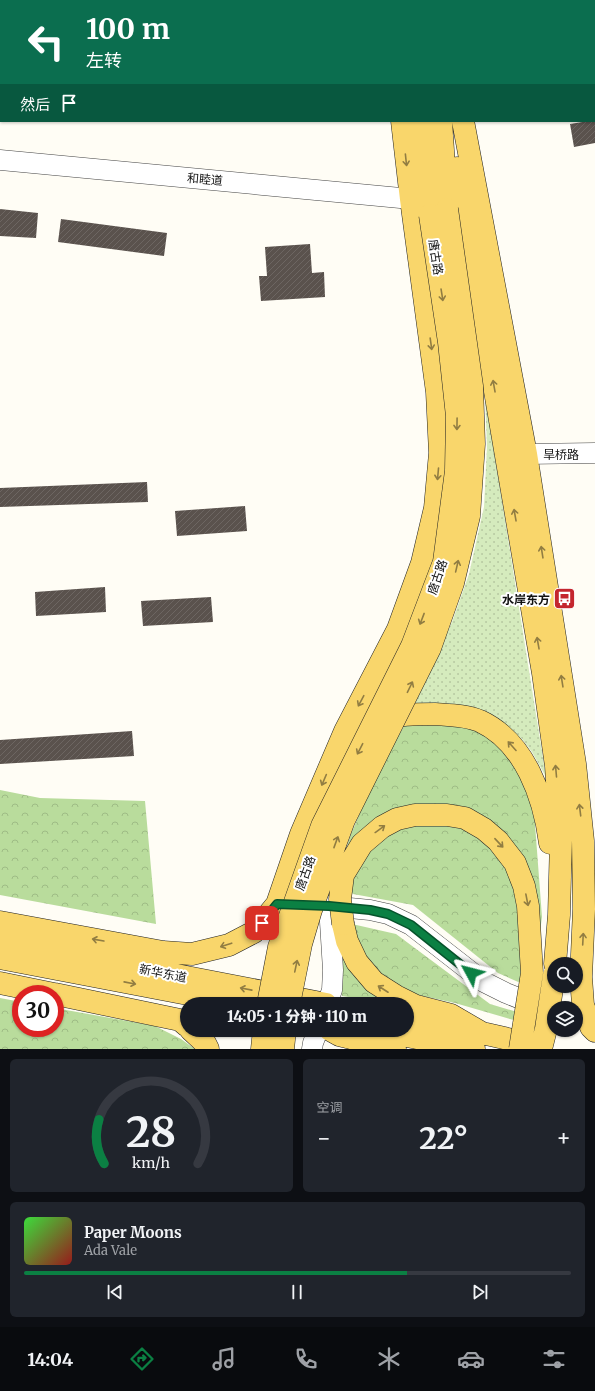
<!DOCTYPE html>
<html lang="zh">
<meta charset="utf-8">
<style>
:root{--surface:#171b24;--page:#20242c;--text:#f1f3f6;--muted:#9ea1a6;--line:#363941;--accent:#0b8043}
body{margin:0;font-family:Merriweather,"Noto Sans SC",serif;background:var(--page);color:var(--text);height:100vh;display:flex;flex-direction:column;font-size:15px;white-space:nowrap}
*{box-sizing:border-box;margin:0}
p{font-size:13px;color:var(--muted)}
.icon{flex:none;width:22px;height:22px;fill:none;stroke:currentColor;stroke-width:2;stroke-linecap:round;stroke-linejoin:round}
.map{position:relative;height:1049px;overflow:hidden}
.side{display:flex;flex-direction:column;gap:10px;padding:10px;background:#0d0f14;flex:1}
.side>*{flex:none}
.banner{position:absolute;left:0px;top:0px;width:595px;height:122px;box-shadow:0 1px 3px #0004;background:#0b6e4f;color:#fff;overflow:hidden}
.fabs{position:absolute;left:547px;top:957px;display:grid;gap:8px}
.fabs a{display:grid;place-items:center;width:36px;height:36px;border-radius:50%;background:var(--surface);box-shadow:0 1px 3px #0004;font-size:20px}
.speed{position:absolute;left:12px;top:985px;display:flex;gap:8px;font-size:20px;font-weight:700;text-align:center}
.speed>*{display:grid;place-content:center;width:52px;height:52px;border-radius:50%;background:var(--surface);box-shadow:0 1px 3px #0004;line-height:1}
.speed .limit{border:6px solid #d22;background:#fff;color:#111}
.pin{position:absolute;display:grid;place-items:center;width:34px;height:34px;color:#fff;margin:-17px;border-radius:8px;box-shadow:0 2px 6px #0006}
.me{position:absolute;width:44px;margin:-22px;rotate:308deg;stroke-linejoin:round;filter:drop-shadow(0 0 3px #0008)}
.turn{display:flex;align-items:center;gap:14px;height:84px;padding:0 20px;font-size:18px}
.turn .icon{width:52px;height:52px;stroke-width:2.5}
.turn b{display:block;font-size:28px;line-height:34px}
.then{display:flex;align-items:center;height:38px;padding:0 20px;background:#0003;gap:8px;font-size:15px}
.big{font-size:30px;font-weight:800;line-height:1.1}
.side .card{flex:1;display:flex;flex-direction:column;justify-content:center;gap:6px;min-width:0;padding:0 14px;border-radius:6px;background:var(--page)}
.side .dial{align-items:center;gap:0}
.dial svg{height:104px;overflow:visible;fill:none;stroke:var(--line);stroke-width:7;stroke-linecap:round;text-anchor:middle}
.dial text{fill:var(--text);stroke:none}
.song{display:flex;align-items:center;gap:12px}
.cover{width:48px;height:48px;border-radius:6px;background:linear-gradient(135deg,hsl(120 70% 55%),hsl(0 70% 35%))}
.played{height:4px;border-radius:2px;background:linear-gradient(90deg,var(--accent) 70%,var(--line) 70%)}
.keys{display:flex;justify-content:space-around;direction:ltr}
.heat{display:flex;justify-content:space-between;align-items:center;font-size:22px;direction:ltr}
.side .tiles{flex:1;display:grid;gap:10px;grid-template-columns:1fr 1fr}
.card:last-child{grid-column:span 2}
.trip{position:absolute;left:180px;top:997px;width:234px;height:40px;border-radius:20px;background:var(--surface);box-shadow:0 1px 3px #0004;font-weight:800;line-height:40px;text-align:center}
.tab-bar{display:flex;height:64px;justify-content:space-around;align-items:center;background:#090b0e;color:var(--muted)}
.tab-bar .icon{width:28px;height:28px}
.tab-bar .selected{color:var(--accent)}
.tab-bar b{font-size:18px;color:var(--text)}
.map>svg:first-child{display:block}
.grass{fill:url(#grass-dots)}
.forest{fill:url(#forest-crowns)}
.building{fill:url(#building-hatch)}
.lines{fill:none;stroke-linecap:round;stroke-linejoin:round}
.minor-casing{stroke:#444;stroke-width:21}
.major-casing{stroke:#222;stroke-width:23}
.minor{stroke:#fff;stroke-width:20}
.major{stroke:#f9d66b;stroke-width:22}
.major-bridge-casing{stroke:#222;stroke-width:23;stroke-linecap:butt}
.major-bridge{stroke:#f9d66b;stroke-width:22}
.oneway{stroke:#917d42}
.route-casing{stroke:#07532c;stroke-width:10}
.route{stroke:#0b8043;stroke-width:7}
.labels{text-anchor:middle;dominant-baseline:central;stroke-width:4;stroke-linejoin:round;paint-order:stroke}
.street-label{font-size:12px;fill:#111;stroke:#fff}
.poi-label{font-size:12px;font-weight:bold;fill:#111;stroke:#fff;text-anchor:end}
</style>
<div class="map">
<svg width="595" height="1049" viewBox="0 0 595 1049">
<defs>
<pattern id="grass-dots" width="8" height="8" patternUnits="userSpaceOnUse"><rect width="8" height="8" fill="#d5ebbd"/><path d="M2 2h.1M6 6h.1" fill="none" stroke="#b6c8a1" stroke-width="1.8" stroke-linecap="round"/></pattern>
<pattern id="forest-crowns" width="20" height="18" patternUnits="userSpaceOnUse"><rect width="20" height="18" fill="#b9dc9c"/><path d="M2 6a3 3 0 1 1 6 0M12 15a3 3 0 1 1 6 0" fill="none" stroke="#9ebc85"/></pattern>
<pattern id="building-hatch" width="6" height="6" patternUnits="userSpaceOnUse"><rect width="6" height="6" fill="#5a524d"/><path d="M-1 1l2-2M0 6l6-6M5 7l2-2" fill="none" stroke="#6d6662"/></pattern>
</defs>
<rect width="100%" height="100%" fill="#fffdf5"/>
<path class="grass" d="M485,394L546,777L532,752L522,739L498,719L414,705L452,622L469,574L484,507L487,447Z"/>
<path class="forest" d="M407,721L454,723L490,733L509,747L534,811L542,917L532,988L498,973L413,905L353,894L337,877L351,834L378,771Z
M0,790L40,798L145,801L156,924L0,895Z
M352,924L396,934L490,1004L517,1012V1021L455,1003L409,993L382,980L362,950Z
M339,948L393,1004L342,996Z
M0,998L21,1002V1028H55V1008L155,1026L181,1039L195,1049H0Z"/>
<path class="building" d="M595,120V143L574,147L570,124Z
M0,209L38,213L36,238L0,236Z
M61,219L167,233L164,256L58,242Z
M310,244L312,273L324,272L325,297L261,301L259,276H267L265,247Z
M147,482L148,502L0,507V488Z
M245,506L247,531L177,536L175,511Z
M105,587L106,612L36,616L35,592Z
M211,597L213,622L143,626L141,601Z
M132,731L134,756L0,764V740Z"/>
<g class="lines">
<defs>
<path id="minor" d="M0,160L411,199
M526,454L595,453
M297,905L329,906L370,910L388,914L411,925L484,982L506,993L543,1008
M327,1004L332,990L333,970L329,906
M312,1049L313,1043L318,1030"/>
<path id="major" d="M411,0V1
M433,0V1
M422,121L430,215
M441,121L447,209
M463,121L526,454L575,764L583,841L584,909L581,977L583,1005L591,1027L595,1031
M457,168L543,673L556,766L561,839L559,915L555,964
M380,720C396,714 417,714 435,714C449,715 466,715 480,721C525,742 544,797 550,843
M0,922L163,952L192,954L229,945L254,932L277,904L301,834L345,731L398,629L422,563L435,508L440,453L437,392L411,199L402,121
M343,924L347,941L357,962L374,982L396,996L416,1006L451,1015L482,1033
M0,941L326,1004
M0,958L240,1004
M0,983L54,994
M55,994L180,1020L187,1026
M407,1019L482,1033L539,1046
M191,1030L205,1043L208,1049
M330,1030L339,1035L395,1049
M376,1030L474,1049
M262,1049L264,1030
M283,1049L285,1030"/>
</defs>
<use href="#minor" class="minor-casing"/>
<use href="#major" class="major-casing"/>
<use href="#minor" class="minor"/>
<use href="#major" class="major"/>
<defs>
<path id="major-bridge" d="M343,924L340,899L343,875L362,844L382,827L397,819L415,815H447L465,818L484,829L498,841L515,863L524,886L528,906L532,973L520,1049
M268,1004L279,947L322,826L412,646L444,562L456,471L457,416L449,342L430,215
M289,1004L301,944L311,910L344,820L430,648L453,583L469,516L474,444L472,386L447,209
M541,1049L546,1029L554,975"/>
</defs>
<use href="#major-bridge" class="major-bridge-casing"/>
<use href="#major-bridge" class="major-bridge"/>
</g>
<defs><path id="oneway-shaft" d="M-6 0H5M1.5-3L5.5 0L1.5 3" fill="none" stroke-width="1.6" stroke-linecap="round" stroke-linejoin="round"/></defs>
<g class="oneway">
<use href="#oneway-shaft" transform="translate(406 160) rotate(84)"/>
<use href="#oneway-shaft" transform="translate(442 295) rotate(81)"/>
<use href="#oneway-shaft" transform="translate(431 344) rotate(82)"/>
<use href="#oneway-shaft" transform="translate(494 386) rotate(-100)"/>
<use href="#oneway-shaft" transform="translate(457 424) rotate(91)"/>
<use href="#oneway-shaft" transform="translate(438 474) rotate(95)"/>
<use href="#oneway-shaft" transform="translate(515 515) rotate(-100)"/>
<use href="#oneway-shaft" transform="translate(542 552) rotate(-99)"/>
<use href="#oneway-shaft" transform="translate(457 566) rotate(-77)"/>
<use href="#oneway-shaft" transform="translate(422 619) rotate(111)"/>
<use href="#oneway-shaft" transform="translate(538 643) rotate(-100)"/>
<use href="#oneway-shaft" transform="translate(562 681) rotate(-99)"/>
<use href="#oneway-shaft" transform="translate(410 687) rotate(-64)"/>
<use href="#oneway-shaft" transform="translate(361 701) rotate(118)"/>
<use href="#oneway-shaft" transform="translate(512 746) rotate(-132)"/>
<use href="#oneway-shaft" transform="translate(360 749) rotate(117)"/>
<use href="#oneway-shaft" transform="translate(556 771) rotate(-95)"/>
<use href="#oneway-shaft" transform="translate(324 780) rotate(113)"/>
<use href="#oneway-shaft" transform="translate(580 810) rotate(-97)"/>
<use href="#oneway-shaft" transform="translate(380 829) rotate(-36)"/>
<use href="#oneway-shaft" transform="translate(336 842) rotate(-70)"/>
<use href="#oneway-shaft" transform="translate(499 843) rotate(47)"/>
<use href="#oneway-shaft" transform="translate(527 900) rotate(79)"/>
<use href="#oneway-shaft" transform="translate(583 939) rotate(-87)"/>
<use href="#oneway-shaft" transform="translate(98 940) rotate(-170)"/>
<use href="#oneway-shaft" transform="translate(226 945) rotate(162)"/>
<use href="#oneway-shaft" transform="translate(296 966) rotate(-78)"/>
<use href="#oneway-shaft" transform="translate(130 983) rotate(11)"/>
<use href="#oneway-shaft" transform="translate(246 989) rotate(-169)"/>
<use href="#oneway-shaft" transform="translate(383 989) rotate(-147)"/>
</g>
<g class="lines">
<defs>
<path id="route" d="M262,923L277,904L329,906L370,910L388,914L411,925L471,973"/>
</defs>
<use href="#route" class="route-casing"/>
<use href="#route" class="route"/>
</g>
<defs>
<symbol id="bus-square" viewBox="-11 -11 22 22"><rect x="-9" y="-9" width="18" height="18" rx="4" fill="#c4262e" stroke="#fff"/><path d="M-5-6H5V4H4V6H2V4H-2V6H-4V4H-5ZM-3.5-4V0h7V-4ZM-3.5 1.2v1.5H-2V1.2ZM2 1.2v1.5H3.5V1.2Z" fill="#fff"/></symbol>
</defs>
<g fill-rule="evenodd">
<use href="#bus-square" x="552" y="586" width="25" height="25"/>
</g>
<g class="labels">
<g class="street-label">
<text transform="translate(205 179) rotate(5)">和睦道</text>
<text transform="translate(436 257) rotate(81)">唐古路</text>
<text x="561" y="454">旱桥路</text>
<text transform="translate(437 577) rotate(-71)">唐古路</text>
<text transform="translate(305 873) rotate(-70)">唐古路</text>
<text transform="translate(163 973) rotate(11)">新华东道</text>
</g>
<g class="poi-label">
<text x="550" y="599">水岸东方</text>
</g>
</g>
</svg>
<div class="fabs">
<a><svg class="icon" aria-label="search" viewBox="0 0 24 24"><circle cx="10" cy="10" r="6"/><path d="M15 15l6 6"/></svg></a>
<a><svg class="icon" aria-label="layers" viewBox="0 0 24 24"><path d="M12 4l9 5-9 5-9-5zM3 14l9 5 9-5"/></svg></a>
</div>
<div class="speed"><div class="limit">30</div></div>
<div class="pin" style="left:262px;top:923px;background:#d93025"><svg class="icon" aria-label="arrive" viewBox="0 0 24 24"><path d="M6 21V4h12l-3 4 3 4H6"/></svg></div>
<svg class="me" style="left:471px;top:973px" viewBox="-20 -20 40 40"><path d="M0-17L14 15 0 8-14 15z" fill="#0b8043" stroke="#fff" stroke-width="4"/></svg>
<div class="trip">14:05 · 1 分钟 · 110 m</div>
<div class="banner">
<div class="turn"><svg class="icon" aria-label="left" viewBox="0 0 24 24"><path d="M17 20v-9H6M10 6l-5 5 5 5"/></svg><div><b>100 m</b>左转</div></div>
<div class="then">然后<svg class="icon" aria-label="arrive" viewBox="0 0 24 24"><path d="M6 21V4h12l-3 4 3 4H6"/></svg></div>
</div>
</div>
<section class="side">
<div class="tiles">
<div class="card dial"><svg viewBox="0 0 100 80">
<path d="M14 69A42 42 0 1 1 86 69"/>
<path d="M14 69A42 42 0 0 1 10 35" stroke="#0b8043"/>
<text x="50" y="56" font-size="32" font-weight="700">28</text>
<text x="50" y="72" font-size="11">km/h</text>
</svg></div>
<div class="card"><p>空调</p>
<div class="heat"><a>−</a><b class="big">22°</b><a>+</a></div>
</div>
<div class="card">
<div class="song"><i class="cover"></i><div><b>Paper Moons</b><p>Ada Vale</p></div></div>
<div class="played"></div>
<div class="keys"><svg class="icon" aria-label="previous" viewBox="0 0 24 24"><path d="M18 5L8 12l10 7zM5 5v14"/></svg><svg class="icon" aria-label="pause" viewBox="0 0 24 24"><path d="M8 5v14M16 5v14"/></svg><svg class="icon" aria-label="next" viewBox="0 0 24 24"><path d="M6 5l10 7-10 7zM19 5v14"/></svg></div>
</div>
</div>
</section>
<nav class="tab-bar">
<b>14:04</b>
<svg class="icon selected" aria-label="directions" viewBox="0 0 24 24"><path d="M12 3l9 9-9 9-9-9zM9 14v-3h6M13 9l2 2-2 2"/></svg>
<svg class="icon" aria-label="music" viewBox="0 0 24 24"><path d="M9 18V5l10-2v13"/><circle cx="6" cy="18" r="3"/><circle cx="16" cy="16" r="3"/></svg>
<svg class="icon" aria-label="phone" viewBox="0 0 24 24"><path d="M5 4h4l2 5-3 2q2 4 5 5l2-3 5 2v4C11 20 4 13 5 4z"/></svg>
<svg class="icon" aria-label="climate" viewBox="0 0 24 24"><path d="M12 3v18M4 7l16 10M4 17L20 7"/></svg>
<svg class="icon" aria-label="car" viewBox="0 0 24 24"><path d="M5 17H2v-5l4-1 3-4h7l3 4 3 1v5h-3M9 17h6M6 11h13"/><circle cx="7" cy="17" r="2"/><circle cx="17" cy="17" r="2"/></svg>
<svg class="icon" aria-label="filters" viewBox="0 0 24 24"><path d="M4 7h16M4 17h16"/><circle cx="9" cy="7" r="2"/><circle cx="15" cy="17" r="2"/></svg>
</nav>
